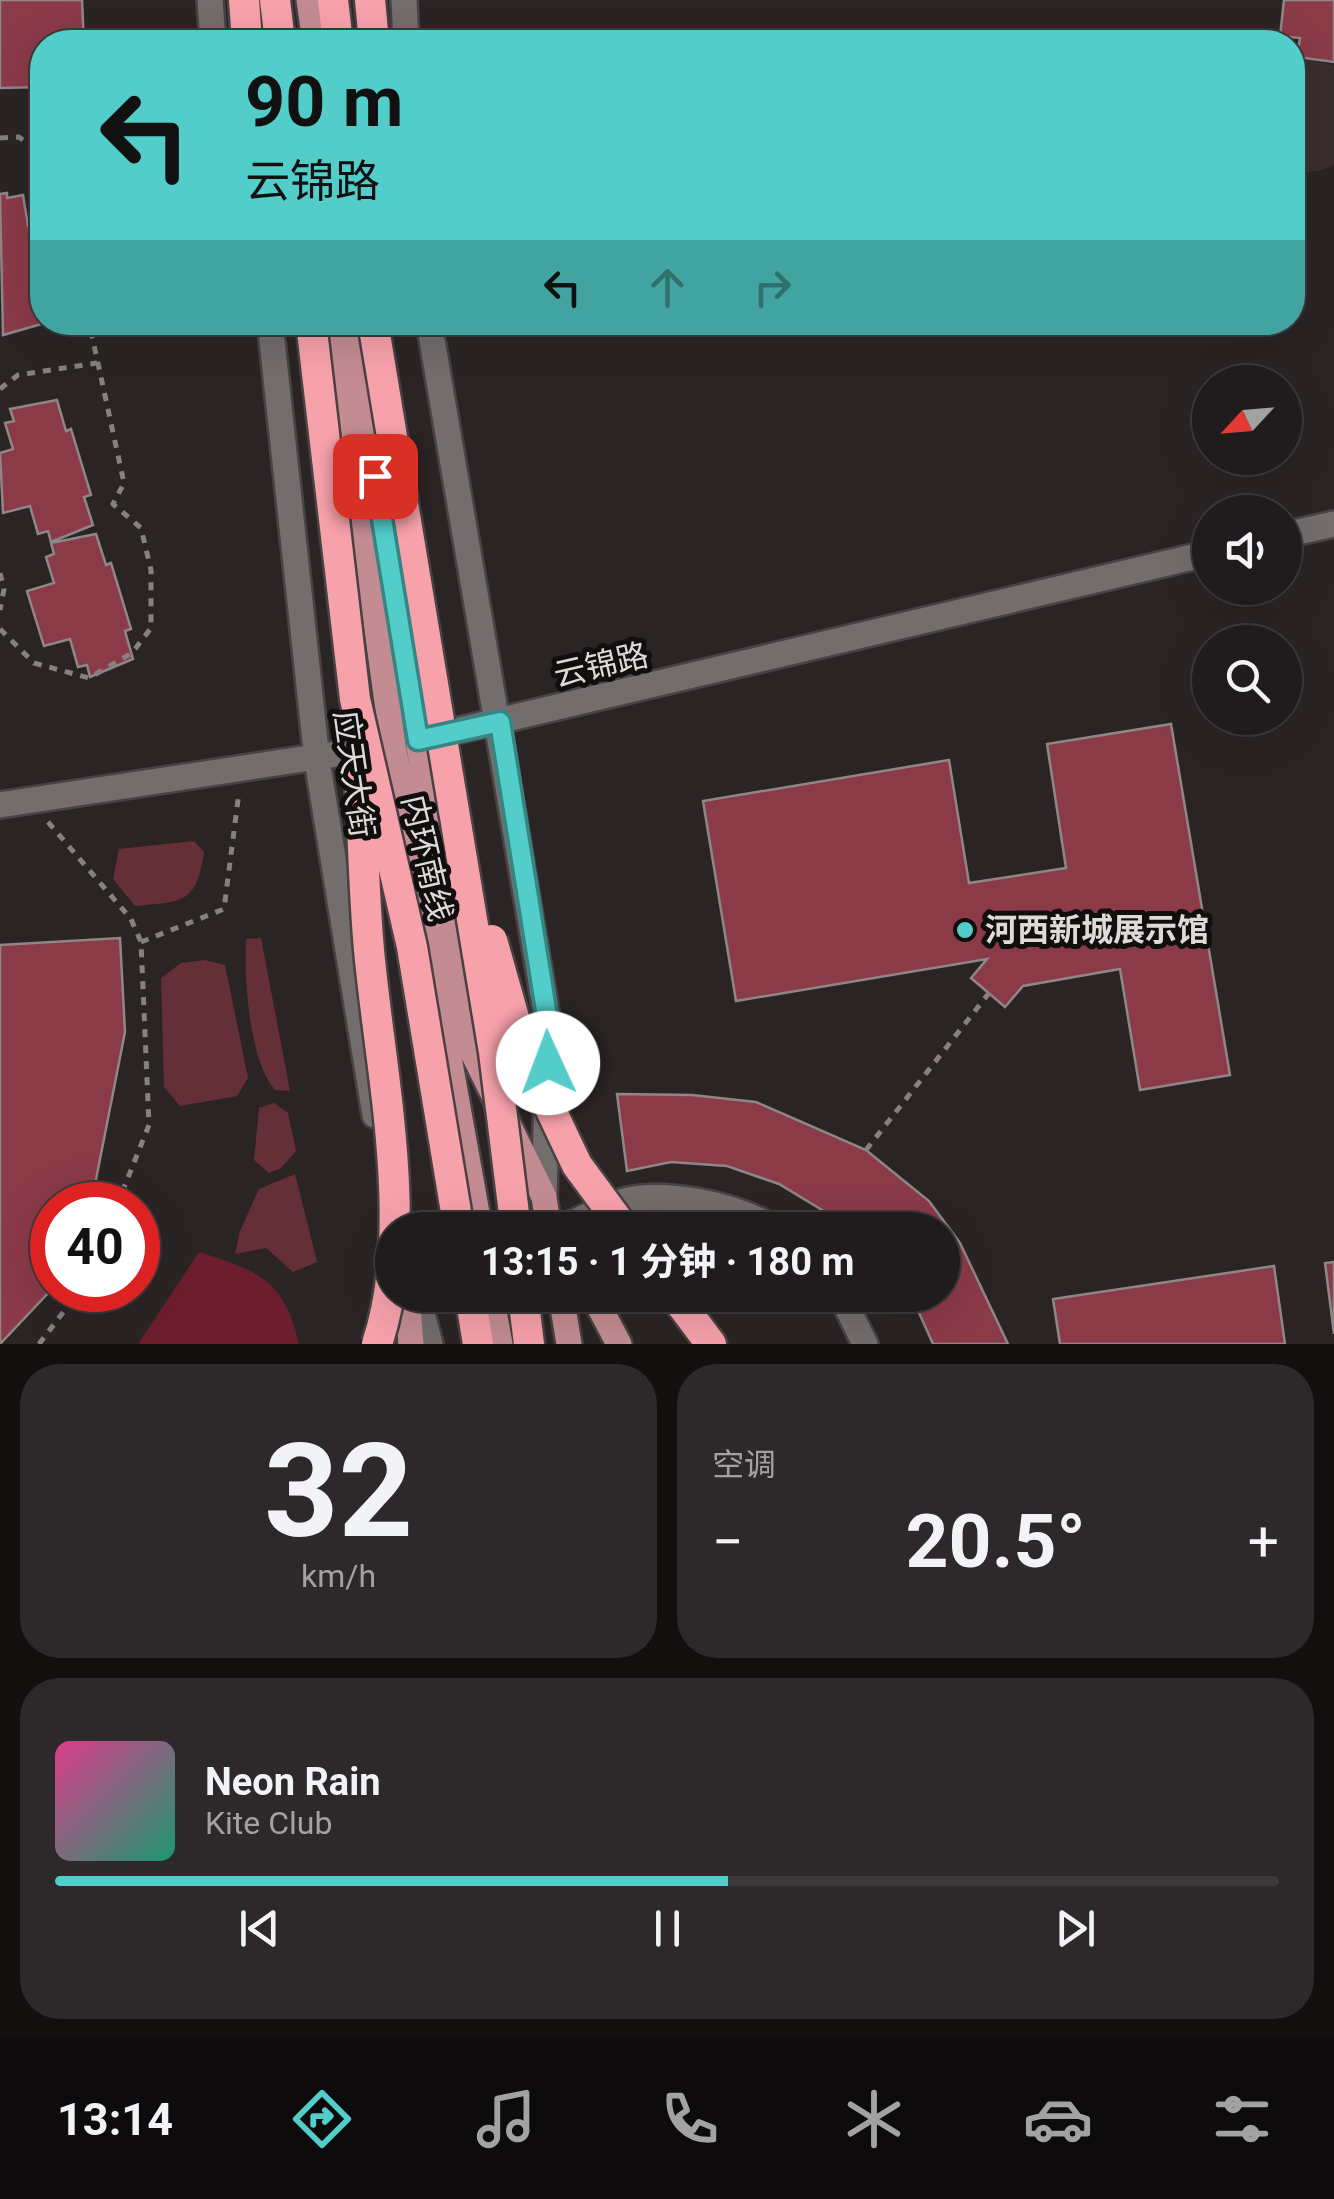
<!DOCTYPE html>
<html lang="zh">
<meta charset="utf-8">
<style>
:root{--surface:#201b1c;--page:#2d2829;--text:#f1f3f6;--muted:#a2a1a3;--line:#3d393b;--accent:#53cdc9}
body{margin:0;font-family:Roboto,"Noto Sans SC",sans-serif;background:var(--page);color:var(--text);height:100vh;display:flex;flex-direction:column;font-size:38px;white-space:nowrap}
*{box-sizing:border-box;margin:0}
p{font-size:32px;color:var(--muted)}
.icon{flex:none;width:55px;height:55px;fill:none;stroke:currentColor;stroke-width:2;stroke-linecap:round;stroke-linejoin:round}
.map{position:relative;height:1344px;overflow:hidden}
.sheet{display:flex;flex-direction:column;gap:20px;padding:20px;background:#120f0f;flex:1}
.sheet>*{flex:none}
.guide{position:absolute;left:30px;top:30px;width:1275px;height:305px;border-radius:40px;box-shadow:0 10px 40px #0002,0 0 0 2px var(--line);background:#53cdc9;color:#111;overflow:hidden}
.needle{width:65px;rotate:244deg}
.tools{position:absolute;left:1192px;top:365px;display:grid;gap:20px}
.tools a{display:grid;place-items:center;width:110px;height:110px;border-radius:50%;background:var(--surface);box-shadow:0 10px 40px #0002,0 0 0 2px var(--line);font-size:50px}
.speed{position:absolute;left:30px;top:1182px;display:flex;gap:20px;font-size:50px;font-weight:700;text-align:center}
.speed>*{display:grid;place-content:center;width:130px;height:130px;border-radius:50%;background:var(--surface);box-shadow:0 10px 40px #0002,0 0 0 2px var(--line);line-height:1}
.speed .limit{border:15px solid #d22;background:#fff;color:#111}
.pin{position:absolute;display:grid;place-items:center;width:85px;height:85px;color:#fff;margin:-42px;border-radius:20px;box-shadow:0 5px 15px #0006}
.me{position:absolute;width:110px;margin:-55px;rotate:358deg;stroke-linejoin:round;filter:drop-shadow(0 0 8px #0008)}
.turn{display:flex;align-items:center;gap:35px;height:210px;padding:0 50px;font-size:45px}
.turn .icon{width:130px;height:130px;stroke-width:2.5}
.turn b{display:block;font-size:70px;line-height:85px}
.lanes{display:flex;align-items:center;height:95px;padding:0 50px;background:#0003;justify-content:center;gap:50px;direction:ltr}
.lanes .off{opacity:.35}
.big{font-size:75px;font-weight:700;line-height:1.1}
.sheet .card{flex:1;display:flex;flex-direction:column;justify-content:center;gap:15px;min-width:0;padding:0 35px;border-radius:40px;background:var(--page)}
.sheet .dial{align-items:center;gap:0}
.dial b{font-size:130px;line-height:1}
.song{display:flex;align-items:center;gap:30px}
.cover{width:120px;height:120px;border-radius:15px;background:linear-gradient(135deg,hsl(330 70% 55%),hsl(160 70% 35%))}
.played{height:10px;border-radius:5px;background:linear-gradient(90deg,var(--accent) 55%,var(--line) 55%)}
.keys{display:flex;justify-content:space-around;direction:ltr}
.heat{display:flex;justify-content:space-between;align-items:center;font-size:55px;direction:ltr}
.sheet .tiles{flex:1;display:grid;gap:20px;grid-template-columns:1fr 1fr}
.card:last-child{grid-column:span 2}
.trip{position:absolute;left:375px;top:1212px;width:585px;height:100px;border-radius:50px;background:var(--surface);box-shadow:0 10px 40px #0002,0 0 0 2px var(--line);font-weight:700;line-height:100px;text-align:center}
.menu{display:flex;height:160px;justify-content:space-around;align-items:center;background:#0d0b0b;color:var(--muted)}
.menu .icon{width:70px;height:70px}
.menu .active{color:var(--accent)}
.menu b{font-size:45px;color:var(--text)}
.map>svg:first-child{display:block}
.built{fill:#3b2e2f}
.green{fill:#642f37}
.water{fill:#6c1d2e}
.building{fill:#8b3a48;stroke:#8e8687;stroke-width:2.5}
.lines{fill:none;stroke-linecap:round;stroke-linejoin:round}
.minor-casing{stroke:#484243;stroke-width:30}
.major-casing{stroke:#484243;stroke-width:30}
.highway-casing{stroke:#484243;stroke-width:35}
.path{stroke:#868080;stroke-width:5;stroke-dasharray:8 8;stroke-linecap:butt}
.minor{stroke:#746d6d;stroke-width:25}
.major{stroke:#c38c92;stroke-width:25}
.highway{stroke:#f7a1ab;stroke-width:30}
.highway-bridge-casing{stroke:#484243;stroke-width:35;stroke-linecap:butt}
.highway-bridge{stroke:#f7a1ab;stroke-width:30}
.route-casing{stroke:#368583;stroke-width:25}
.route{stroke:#53cdc9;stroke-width:18}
.poi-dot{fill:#53cdc9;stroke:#110e0e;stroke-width:4}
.labels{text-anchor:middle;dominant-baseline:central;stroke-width:10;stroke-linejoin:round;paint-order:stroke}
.street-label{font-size:32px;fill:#dfdada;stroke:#110e0e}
.poi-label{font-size:32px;font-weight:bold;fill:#dfdada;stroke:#110e0e;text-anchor:start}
</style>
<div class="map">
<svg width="1334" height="1344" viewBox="0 0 1334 1344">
<rect width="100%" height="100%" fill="#2b2425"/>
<path class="built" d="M1293,57L1334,65V165L1318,171L1293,173Z"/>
<path class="green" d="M194,841L204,852C196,905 183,901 135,906L113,879L119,849Z
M261,938L290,1091L275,1090C249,1061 244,978 246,939Z
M205,960L225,965L248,1078L237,1096L180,1106L164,1087L161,978L181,963Z
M274,1103L288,1113L296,1151L281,1168L269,1173L254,1160L259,1108Z
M295,1174L317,1262L293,1272L266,1248L235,1254L240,1231L259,1189Z"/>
<path class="water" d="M199,1252C258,1271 284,1279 299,1344H138Z"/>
<path class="building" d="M0,0H82L84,42H42V87L0,88Z
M1284,0H1334V62L1297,57L1300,38L1280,36Z
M7,193V198L23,195L28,226H34L45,323L3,335L0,194Z
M57,400L66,431L71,429L91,495L84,497L93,525L51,542L48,531L38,534L30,506L3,513L0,453L13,449L5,423L14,421L10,409Z
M96,534L106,565L111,563L131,629L125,631L133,659L90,677L87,665L78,667L70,639L44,646L27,591L54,583L46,557L54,554L51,543Z
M1171,724L1230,1075L1140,1090L1120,969L1023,986L1005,1007L971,978L987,959L736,1001L703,801L949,760L969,883L1066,868L1047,744Z
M120,938L125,1032L91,1205H52V1289L0,1344V945Z
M617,1094L692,1095L756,1102L866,1150L929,1201L960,1243L1008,1344H933L911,1295H942V1230H855L779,1184L727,1166L671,1162L627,1171Z
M1334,1262V1334L1325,1263Z
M1274,1266L1285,1344H1060L1053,1299Z"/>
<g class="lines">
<defs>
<path id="minor" d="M210,0L213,42
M404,0L406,42
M270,322L317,760L375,1115
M429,322L549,1029L544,1197
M1285,535L1334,524
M426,738L1210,553
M0,805L382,747
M561,1229C579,1220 598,1210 617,1203C658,1188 741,1205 775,1230
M417,1295L430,1344
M841,1295L865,1344"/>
<path id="major" d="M309,0L315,42
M334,322L393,745L480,1230
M352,322L465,1037L544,1197L549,1230
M407,1295L411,1344
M491,1295L500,1344
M561,1295L569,1344
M593,1295L619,1344"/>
<path id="highway" d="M244,0L247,42
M275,0L280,42
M333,0L338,42
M370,0L374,42
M470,1295L478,1344
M523,1295L529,1344
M674,1295L711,1344"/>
</defs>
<use href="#minor" class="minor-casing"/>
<use href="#major" class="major-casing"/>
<use href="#highway" class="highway-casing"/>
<path class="path" d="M0,138L19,137L42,155
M0,389L18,375L97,363
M0,573L4,589L0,610
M0,629L34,663L89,678L132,653L151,628V570L141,528L113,504L124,483L89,322
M48,822L131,919L141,942L149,1125L117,1205
M141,942L224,909L239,792
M866,1150L989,993
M39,1344L80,1290"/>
<use href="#minor" class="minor"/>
<use href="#major" class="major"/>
<use href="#highway" class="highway"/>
<defs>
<path id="highway-bridge" d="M311,322L355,699L412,947L459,1230
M373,322L494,1052L516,1230
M360,782C363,838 364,894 369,950C380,1071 416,1227 377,1344
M492,940L524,1053L577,1165L625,1230"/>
</defs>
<use href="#highway-bridge" class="highway-bridge-casing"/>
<use href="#highway-bridge" class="highway-bridge"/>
</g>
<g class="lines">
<defs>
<path id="route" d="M375,476L418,740L500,722L549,1029L548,1063"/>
</defs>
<use href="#route" class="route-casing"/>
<use href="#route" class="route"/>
</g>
<circle class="poi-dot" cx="965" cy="930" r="10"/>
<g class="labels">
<g class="street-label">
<text transform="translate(601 665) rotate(-13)">云锦路</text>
<text transform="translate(354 774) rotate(82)">应天大街</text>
<text transform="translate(427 858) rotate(77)">内环南线</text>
</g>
<g class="poi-label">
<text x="985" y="930">河西新城展示馆</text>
</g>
</g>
</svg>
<div class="tools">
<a><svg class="needle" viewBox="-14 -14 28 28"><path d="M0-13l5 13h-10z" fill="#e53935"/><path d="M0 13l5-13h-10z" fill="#a2a1a3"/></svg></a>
<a><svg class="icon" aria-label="sound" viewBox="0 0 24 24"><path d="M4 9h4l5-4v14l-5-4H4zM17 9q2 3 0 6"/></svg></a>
<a><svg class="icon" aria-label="search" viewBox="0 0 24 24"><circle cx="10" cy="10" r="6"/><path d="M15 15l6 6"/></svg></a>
</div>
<div class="speed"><div class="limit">40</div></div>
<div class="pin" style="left:375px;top:476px;background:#d93025"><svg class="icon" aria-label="arrive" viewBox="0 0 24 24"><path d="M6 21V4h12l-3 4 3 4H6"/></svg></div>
<svg class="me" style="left:548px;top:1063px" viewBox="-20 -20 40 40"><circle r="19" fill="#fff"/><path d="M0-13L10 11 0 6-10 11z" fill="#53cdc9"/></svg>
<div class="trip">13:15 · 1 分钟 · 180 m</div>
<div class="guide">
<div class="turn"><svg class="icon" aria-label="left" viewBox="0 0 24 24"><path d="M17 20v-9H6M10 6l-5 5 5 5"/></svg><div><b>90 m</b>云锦路</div></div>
<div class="lanes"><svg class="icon" aria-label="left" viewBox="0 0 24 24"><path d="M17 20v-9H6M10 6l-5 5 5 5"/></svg><svg class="icon off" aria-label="ahead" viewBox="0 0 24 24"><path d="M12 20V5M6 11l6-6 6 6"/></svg><svg class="icon off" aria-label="right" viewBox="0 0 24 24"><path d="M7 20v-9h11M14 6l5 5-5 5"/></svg></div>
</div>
</div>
<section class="sheet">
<div class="tiles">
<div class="card dial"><b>32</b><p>km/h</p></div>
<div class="card"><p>空调</p>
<div class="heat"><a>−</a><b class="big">20.5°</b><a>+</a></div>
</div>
<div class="card">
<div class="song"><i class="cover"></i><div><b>Neon Rain</b><p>Kite Club</p></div></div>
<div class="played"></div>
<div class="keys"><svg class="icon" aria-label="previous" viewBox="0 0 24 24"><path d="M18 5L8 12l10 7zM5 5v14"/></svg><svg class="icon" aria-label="pause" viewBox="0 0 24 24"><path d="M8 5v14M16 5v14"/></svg><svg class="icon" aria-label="next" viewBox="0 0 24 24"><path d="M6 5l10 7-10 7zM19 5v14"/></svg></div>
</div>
</div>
</section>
<nav class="menu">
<b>13:14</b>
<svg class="icon active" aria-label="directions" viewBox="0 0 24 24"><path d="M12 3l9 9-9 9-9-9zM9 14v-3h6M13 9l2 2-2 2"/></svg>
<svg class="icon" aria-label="music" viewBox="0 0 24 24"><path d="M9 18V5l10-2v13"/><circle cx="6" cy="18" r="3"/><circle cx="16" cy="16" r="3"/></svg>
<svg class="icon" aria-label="phone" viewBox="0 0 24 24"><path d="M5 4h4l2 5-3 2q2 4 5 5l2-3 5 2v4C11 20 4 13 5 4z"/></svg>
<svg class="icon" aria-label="climate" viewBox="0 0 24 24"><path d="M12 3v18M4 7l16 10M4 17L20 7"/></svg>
<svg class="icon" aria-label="car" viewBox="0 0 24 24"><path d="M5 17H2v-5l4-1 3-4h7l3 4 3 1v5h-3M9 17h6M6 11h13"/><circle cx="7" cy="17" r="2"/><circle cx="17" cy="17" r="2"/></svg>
<svg class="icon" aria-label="filters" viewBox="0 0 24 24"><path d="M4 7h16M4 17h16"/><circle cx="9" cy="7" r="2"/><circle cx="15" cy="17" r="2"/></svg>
</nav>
